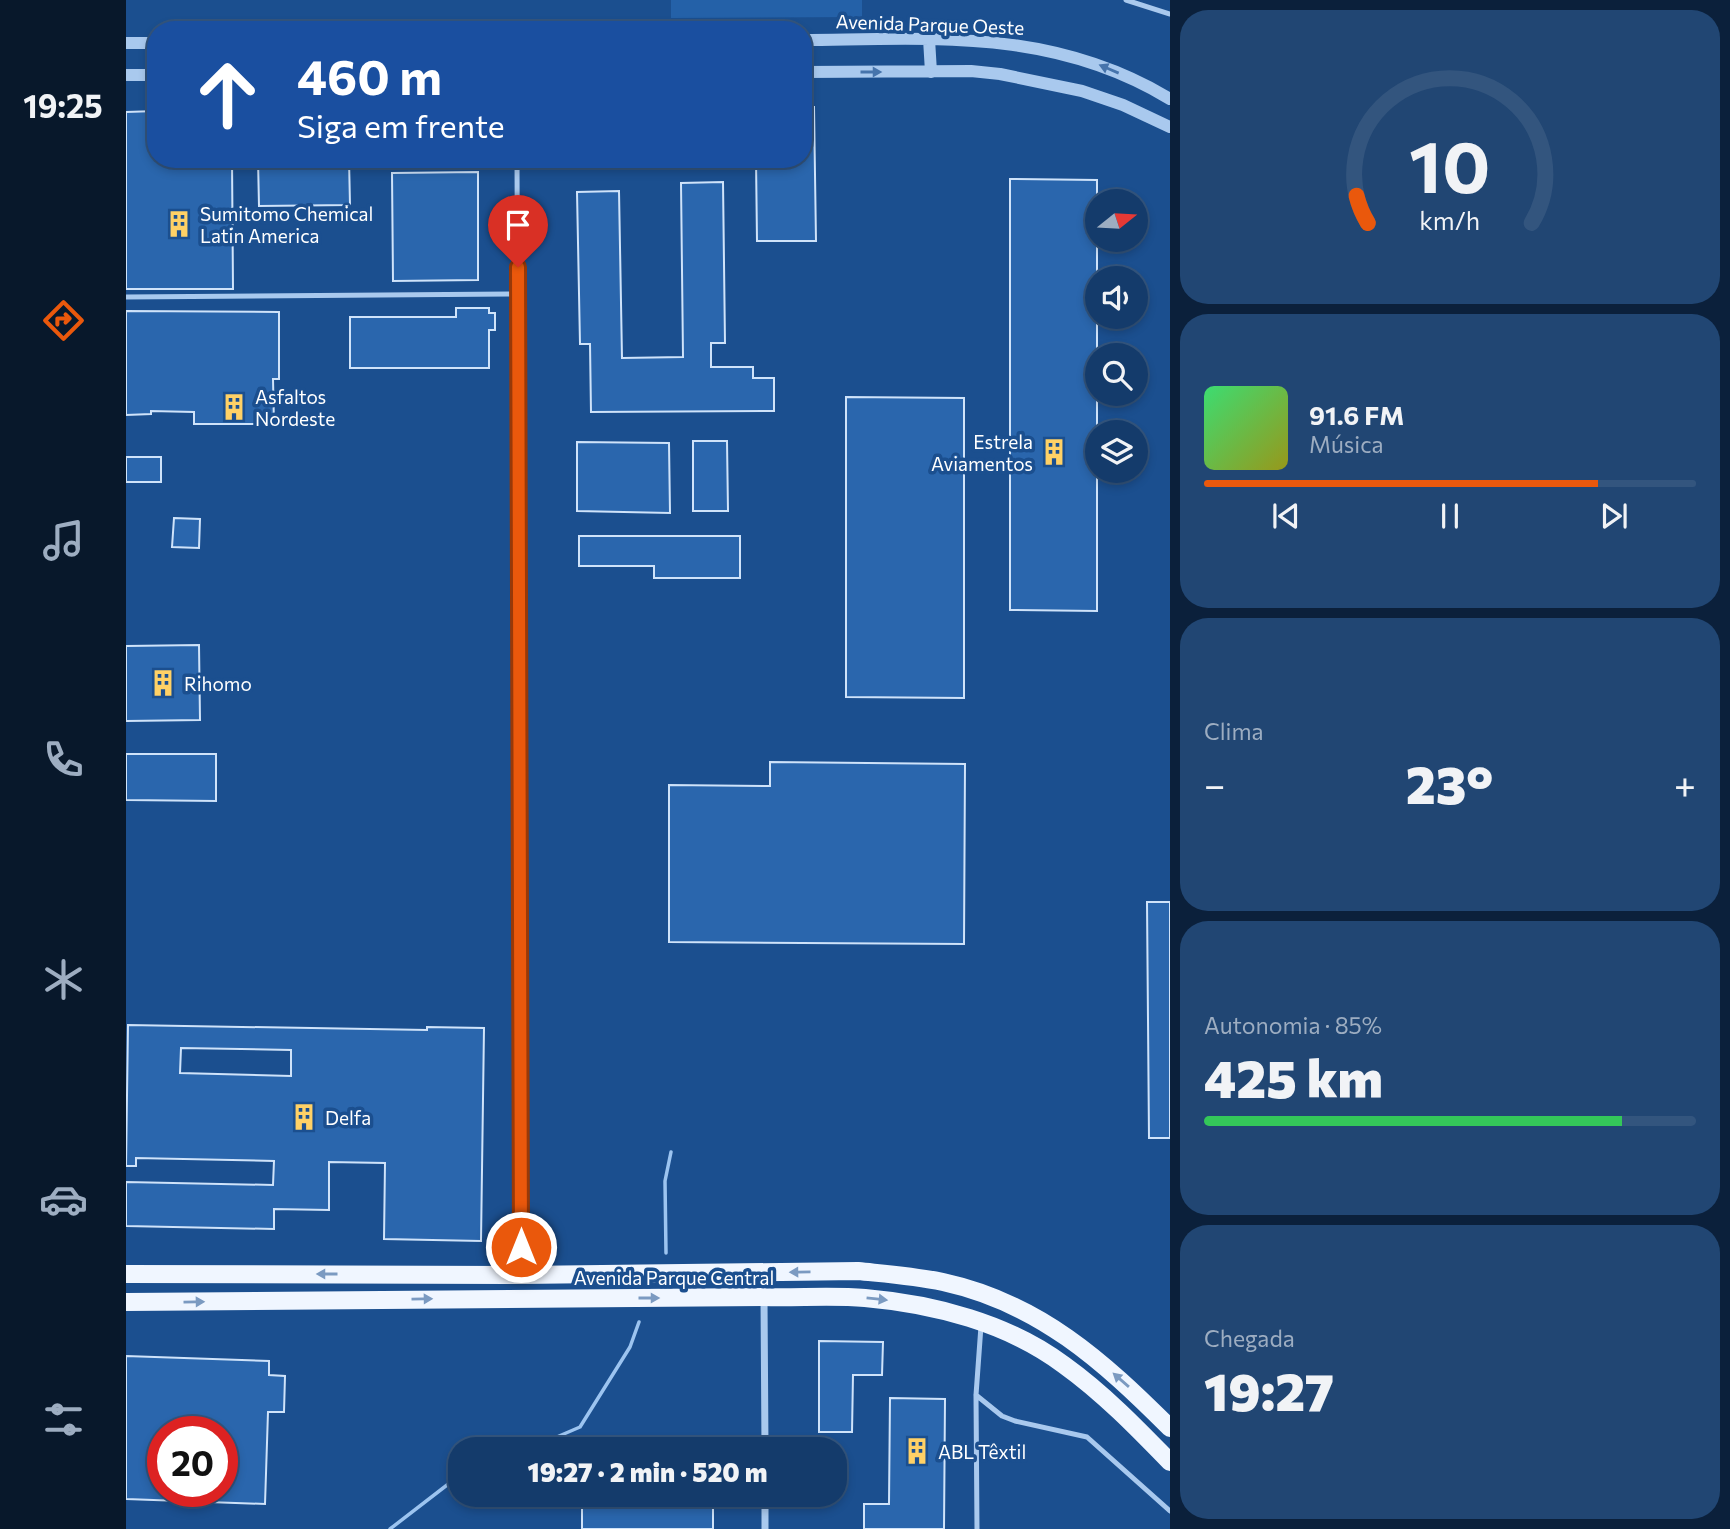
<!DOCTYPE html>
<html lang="pt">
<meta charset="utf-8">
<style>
:root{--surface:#143b6b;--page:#214673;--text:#f1f3f6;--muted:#9dadc1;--line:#33557e;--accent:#ea580c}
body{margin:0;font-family:Commissioner,sans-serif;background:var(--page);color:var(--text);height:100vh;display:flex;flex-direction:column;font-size:26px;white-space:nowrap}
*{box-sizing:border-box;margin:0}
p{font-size:23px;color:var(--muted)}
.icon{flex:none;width:38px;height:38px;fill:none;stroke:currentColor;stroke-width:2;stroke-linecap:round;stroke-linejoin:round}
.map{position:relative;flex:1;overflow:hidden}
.drawer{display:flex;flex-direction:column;gap:10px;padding:10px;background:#0b203b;width:560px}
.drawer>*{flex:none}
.guide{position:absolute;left:21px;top:21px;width:665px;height:147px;border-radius:28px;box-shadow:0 4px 10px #0003,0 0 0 2px var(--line);background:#1a4fa0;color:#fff;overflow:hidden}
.needle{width:46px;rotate:72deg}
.fabs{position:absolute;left:959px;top:189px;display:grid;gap:14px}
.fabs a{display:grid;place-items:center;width:63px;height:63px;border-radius:50%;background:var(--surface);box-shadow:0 4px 10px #0003,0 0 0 2px var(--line);font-size:35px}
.speed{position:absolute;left:21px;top:1416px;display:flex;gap:14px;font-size:35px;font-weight:700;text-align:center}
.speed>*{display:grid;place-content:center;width:91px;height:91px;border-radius:50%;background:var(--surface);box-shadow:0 4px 10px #0003,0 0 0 2px var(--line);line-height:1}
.speed .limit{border:10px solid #d22;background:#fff;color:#111}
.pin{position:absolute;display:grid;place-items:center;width:60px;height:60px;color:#fff;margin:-72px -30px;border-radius:50% 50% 50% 0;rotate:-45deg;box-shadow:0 0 7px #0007}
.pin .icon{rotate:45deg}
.me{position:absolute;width:77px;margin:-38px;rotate:0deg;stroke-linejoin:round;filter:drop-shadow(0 0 5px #0008)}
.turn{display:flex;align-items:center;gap:24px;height:147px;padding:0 35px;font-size:32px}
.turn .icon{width:91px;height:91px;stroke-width:2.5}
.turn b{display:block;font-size:49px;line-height:60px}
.big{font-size:52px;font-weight:800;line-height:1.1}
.drawer .card{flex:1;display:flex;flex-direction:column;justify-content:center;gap:10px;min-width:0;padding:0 24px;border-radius:28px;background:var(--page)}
.drawer .dial{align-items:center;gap:0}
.dial svg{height:182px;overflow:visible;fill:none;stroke:var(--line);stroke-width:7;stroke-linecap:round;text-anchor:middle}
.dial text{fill:var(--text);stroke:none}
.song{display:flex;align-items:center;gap:21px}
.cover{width:84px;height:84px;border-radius:10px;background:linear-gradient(135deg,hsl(140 70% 55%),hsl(60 70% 35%))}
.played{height:7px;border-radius:4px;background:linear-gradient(90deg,var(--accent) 80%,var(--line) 80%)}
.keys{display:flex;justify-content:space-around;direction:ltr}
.heat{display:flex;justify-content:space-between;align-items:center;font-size:38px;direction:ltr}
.charge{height:10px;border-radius:5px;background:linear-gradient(90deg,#34c759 85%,var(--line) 0)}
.trip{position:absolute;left:322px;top:1437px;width:399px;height:70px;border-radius:28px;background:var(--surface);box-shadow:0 4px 10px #0003,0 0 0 2px var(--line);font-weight:800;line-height:70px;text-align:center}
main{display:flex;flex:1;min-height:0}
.menu{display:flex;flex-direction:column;width:126px;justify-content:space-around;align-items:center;background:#08182b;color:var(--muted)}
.menu .icon{width:49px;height:49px}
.menu .active{color:var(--accent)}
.menu b{font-size:32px;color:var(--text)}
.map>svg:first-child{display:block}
.green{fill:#2461a8}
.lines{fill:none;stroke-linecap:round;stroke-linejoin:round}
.stream{stroke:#9cc4f0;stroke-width:3.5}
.building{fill:#2a66ad;stroke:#cfe3fa;stroke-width:2;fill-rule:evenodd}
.service{stroke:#a9c9ee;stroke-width:5}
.minor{stroke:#a9c9ee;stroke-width:7}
.tertiary{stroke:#a9c9ee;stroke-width:12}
.primary{stroke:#f0f6ff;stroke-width:18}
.oneway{fill:#4674ac}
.oneway2{fill:#7b9ac1}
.route-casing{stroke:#983908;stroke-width:18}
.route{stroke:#ea580c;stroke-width:12}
.labels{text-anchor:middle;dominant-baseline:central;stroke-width:7;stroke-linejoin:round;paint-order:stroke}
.street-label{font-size:19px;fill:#fff;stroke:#1b4f8f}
.poi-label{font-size:19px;fill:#fff;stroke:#1b4f8f;text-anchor:start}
</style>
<main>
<nav class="menu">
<b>19:25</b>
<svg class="icon active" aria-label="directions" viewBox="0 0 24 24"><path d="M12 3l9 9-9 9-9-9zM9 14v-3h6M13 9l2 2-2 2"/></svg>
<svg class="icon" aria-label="music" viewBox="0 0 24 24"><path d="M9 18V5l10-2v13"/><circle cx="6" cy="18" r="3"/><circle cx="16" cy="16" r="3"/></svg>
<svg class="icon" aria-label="phone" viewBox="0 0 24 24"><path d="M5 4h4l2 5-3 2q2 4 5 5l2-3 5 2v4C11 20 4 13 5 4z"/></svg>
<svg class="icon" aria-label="climate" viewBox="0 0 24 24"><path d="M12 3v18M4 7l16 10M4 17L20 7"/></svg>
<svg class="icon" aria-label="car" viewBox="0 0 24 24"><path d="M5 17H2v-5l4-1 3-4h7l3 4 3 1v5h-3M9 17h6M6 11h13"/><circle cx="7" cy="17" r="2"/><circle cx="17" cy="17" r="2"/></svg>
<svg class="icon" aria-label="filters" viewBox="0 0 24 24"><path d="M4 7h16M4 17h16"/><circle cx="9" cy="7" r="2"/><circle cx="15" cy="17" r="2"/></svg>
</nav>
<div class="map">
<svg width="1044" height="1529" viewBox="0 0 1044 1529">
<rect width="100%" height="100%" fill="#1b4f8f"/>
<path class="green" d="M545,0H736V17L545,18Z"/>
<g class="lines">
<path class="stream" d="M540,1253L539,1181L545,1152
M403,1449L454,1427L504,1347L513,1322
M264,1529L334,1475"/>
</g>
<path class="building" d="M677,107H688L690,241H631L630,159H677Z
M30,111V159H106L107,289H0V112Z
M132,159H223L224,205L133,206Z
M352,172V280L267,281L266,173Z
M884,179L971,180V611L884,610Z
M597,182L599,343H585V367H627V378H648V411L465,412L464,344H454L451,192L493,191L496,358L557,357L555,183Z
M330,308H363V313H369V330H363V368H224V317H330Z
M0,311L153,312V379H147L148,424H68V412L25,411V414L0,415Z
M720,397L838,398V698L720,697Z
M567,441H601L602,511H567Z
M451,442L543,443L544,513L451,511Z
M0,457H35V482H0Z
M48,518L74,519L73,548L46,547Z
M453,536H614V578H528V566H453Z
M73,645L74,720L0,721V646Z
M0,754H90V801L0,800Z
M644,762L839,764L838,944L543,942V785L644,786Z
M1021,902H1044V1138H1023Z
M2,1025L301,1030V1027L358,1028L355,1241L258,1239L259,1163L203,1162V1210L148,1209V1229L0,1226V1182L147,1185L148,1161L10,1158V1166H0ZM55,1048L165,1050V1076L54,1073Z
M693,1341L757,1342L756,1375H727L726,1432H693Z
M0,1356L143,1361V1375L159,1376L158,1412H142L139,1504L0,1499ZM37,1432H96V1491H37Z
M764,1398L819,1399L818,1529H738V1504H763Z
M456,1494H587V1529H456Z"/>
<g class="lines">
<path class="service" d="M1000,0L1044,14
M391,159L395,1272
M0,297L393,294
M850,1395L876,1416L889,1421L961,1437L1044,1511
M851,1529L850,1395L855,1326"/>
<path class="minor" d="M638,1299L639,1449
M639,1494V1529"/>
<path class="tertiary" d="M803,39L805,72
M677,40C808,39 927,28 1044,99
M0,43H30
M677,72L845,71L874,74L956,91L997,105L1044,127
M0,75H30"/>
<path class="primary" d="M0,1274L395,1275L732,1271C761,1274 789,1276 817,1282C913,1303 977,1361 1044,1428
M0,1302L638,1297C672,1298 706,1295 739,1298C808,1304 882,1323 938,1365C977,1393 1011,1428 1044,1462"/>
</g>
<defs><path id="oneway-solid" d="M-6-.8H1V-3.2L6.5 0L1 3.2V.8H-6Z" transform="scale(1.75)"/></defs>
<g class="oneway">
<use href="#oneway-solid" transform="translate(983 69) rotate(-157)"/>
<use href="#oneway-solid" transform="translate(745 72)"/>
</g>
<g class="oneway2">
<use href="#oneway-solid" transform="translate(674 1272) rotate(179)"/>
<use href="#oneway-solid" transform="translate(201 1274) rotate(-180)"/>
<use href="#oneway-solid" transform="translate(523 1298)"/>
<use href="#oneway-solid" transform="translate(296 1299) rotate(-1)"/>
<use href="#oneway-solid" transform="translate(751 1299) rotate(6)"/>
<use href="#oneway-solid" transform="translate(68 1302) rotate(-1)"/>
<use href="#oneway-solid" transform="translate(995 1380) rotate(-139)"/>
</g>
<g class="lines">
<defs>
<path id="route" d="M392,267L395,1247"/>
</defs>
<use href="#route" class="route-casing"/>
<use href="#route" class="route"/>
</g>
<defs>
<symbol id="building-bare" viewBox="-9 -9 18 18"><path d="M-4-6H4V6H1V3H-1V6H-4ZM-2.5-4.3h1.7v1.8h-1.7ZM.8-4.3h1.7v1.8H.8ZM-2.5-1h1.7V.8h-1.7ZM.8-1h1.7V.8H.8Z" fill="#ffd166" stroke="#1b4f8f" stroke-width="2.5" paint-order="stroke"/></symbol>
</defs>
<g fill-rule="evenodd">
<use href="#building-bare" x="34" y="205" width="38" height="38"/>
<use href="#building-bare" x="89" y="388" width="38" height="38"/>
<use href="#building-bare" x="909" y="433" width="38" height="38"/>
<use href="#building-bare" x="18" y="664" width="38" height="38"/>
<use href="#building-bare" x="159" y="1098" width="38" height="38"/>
<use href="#building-bare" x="772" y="1432" width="38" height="38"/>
</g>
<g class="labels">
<g class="street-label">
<text transform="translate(804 24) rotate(2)">Avenida Parque Oeste</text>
<text x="548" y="1277">Avenida Parque Central</text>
</g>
<g class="poi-label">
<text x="74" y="213">Sumitomo Chemical<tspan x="74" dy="22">Latin America</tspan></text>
<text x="129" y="396">Asfaltos<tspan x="129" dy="22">Nordeste</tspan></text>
<text x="907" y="441" text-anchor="end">Estrela<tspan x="907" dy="22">Aviamentos</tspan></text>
<text x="58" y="683">Rihomo</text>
<text x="199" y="1117">Delfa</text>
<text x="812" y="1451">ABL Têxtil</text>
</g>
</g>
</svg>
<div class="fabs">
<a><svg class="needle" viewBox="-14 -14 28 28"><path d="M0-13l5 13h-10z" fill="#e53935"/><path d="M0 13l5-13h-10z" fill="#9dadc1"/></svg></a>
<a><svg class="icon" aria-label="sound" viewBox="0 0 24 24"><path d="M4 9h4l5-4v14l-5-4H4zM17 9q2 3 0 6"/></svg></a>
<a><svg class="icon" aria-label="search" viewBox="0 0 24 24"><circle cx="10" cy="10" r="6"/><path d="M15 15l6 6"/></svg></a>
<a><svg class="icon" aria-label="layers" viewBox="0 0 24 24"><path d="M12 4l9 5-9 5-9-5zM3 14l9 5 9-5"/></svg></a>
</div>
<div class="speed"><div class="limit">20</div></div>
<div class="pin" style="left:392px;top:267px;background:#d93025"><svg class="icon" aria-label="arrive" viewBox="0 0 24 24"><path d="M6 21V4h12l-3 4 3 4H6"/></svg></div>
<svg class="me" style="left:395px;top:1247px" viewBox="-20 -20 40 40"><circle r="17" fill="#ea580c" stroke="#fff" stroke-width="3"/><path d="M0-11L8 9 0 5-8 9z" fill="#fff"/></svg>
<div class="trip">19:27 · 2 min · 520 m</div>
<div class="guide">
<div class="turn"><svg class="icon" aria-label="ahead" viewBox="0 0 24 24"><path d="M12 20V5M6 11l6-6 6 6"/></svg><div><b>460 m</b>Siga em frente</div></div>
</div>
</div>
<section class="drawer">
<div class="card dial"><svg viewBox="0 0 100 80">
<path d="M14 69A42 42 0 1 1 86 69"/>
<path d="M14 69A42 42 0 0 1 9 57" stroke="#ea580c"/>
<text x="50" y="56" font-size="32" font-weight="700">10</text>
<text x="50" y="72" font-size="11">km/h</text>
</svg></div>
<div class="card">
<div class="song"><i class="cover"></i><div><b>91.6 FM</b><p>Música</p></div></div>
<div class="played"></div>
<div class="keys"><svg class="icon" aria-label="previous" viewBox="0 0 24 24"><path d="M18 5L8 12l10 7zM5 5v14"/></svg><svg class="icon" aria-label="pause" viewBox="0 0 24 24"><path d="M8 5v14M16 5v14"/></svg><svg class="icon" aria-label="next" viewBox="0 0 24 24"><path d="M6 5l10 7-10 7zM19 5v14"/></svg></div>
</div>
<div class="card"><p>Clima</p>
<div class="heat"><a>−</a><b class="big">23°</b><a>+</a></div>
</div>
<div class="card"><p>Autonomia · 85%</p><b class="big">425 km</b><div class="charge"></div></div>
<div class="card"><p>Chegada</p><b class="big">19:27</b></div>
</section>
</main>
